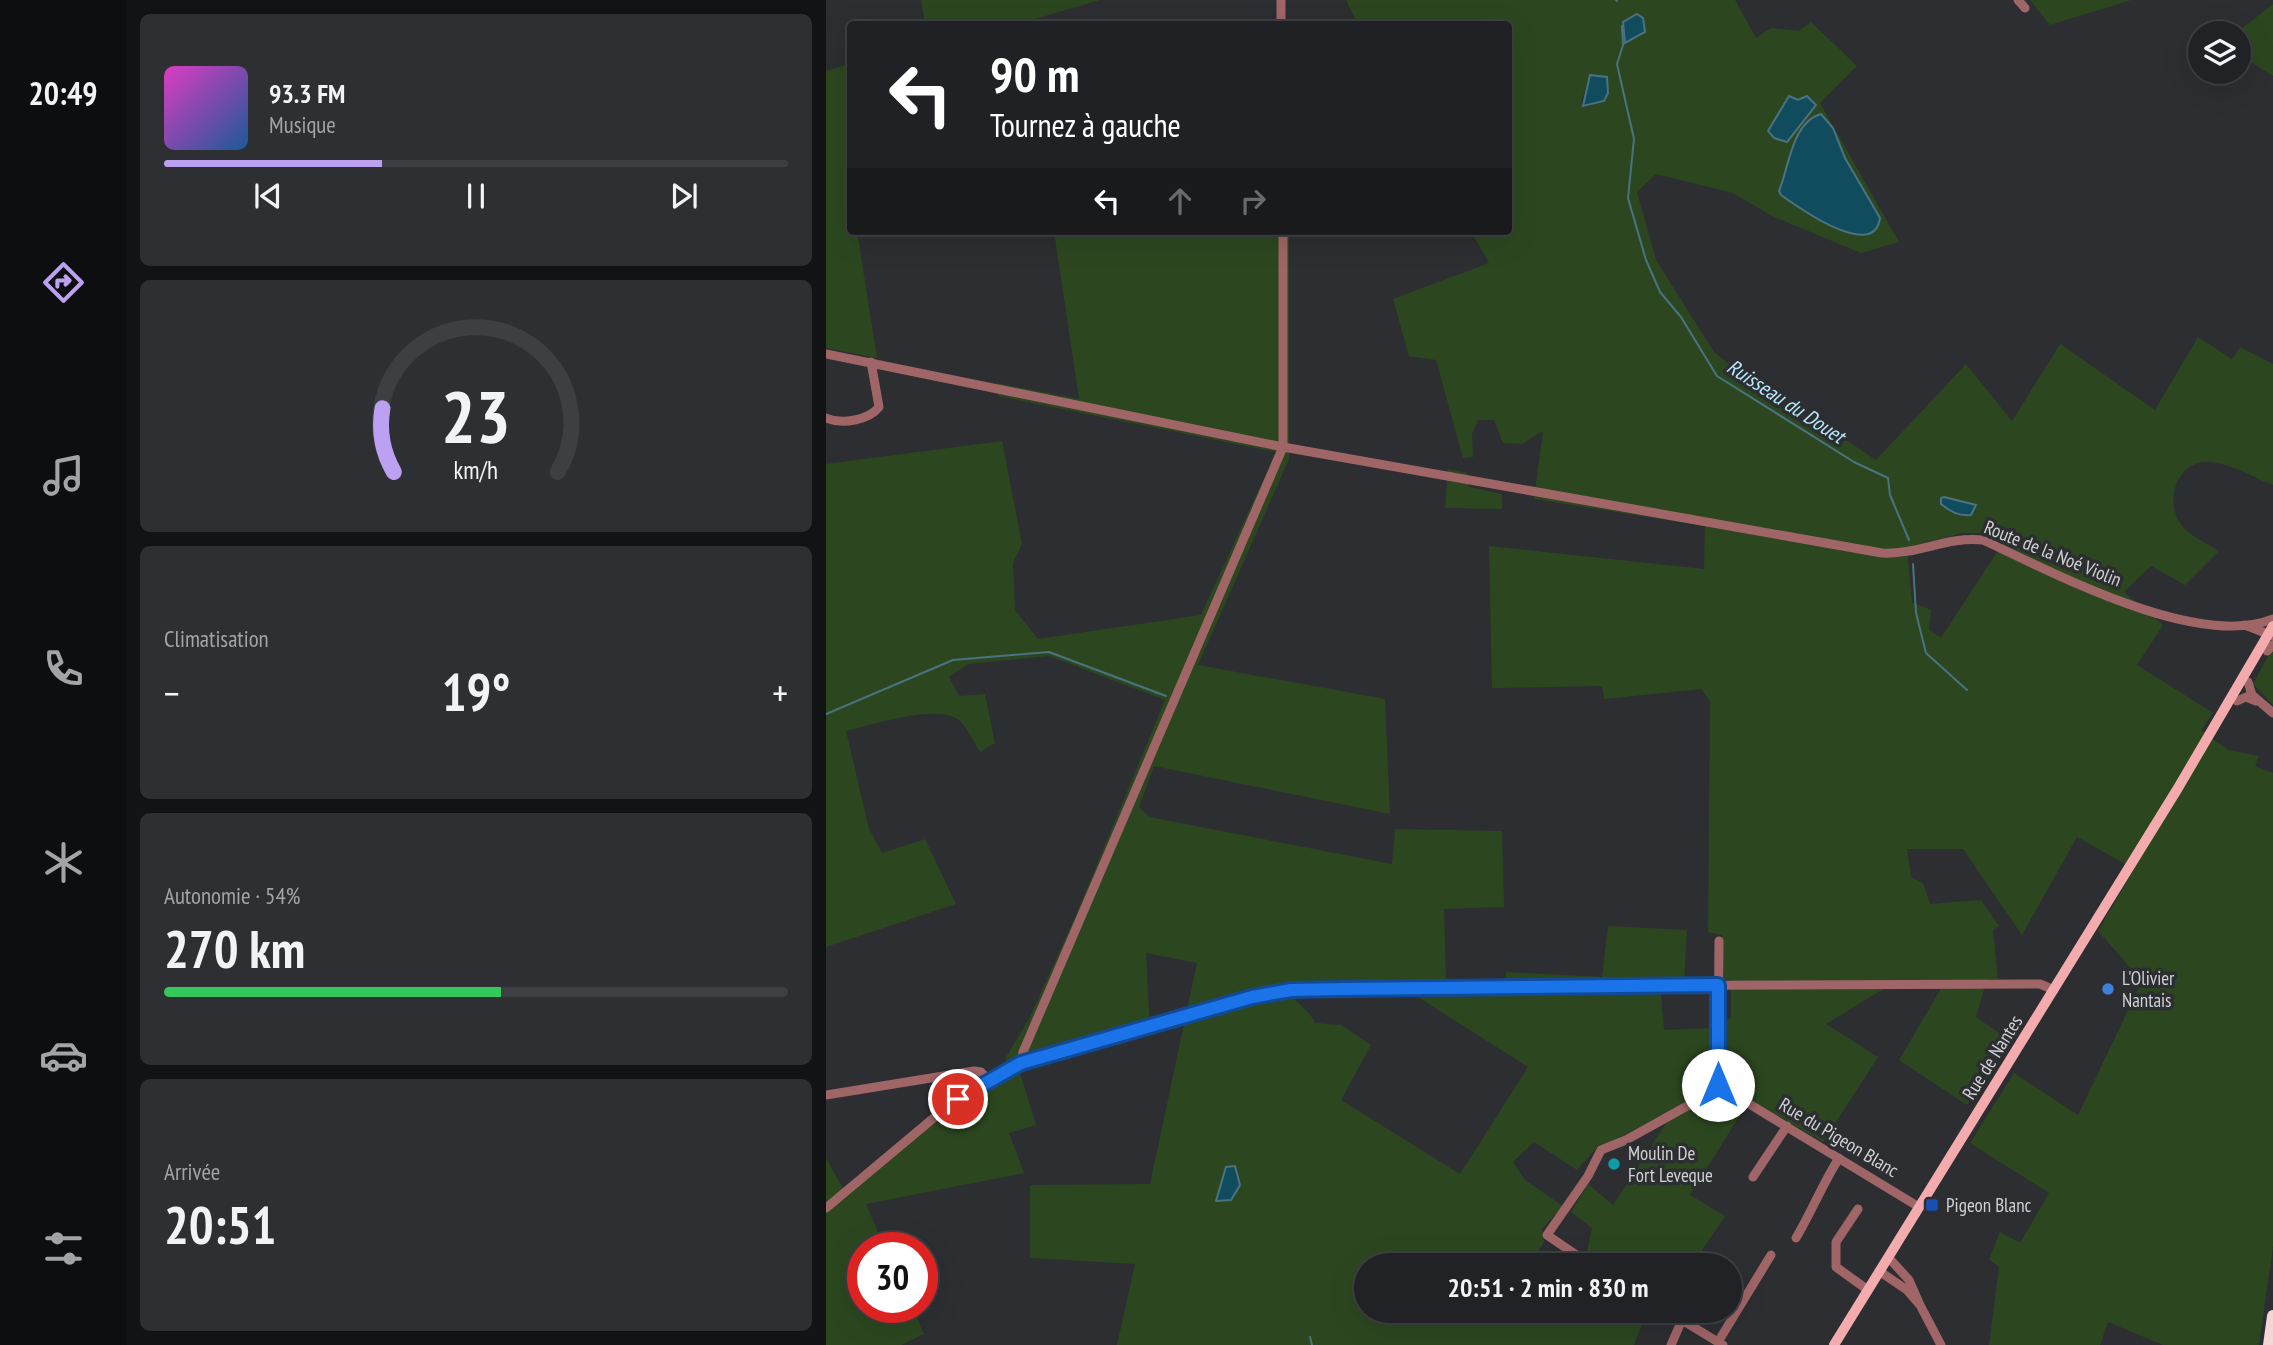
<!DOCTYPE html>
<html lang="fr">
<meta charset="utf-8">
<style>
:root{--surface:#212225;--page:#2d2f32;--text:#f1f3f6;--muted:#a2a4a7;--line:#3e3f42;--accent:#bca0f2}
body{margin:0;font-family:"PT Sans Narrow",sans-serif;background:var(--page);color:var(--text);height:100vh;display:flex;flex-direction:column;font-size:26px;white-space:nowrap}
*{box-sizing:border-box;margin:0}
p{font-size:23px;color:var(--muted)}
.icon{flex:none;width:38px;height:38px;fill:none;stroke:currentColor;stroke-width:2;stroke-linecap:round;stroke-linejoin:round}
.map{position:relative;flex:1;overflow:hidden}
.panel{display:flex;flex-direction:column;gap:14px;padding:14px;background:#121314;width:700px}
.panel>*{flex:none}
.banner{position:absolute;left:21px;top:21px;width:665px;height:214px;border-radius:7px;box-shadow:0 7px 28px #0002,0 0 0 2px var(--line);background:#202124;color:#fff;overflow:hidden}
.controls{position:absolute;left:1362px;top:21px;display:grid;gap:14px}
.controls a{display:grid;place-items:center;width:63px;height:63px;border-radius:50%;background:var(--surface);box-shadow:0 7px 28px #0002,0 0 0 2px var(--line);font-size:35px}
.speed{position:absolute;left:21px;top:1232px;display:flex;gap:14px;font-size:35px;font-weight:700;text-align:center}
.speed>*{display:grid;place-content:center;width:91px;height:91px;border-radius:50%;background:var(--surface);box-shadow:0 7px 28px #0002,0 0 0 2px var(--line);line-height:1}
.speed .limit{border:10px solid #d22;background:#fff;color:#111}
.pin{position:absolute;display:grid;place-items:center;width:60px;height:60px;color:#fff;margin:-30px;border:4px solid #fff;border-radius:50%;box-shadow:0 2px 7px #0007}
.me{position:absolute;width:77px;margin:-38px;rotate:0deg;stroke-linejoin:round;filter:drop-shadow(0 0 5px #0008)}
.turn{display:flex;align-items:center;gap:24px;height:147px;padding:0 28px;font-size:32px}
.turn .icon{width:91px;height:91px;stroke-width:2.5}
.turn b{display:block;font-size:49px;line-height:60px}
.lanes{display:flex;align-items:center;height:66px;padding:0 28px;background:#0003;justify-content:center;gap:35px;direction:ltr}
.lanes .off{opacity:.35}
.big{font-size:52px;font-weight:700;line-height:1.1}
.panel .tile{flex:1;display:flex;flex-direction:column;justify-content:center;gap:10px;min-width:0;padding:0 24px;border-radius:10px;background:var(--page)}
.panel .dial{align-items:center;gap:0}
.dial svg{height:182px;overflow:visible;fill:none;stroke:var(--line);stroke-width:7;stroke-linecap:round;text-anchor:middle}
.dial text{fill:var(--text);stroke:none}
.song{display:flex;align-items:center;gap:21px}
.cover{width:84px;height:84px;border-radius:10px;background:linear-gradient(135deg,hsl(310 70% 55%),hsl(210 70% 35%))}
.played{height:7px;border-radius:4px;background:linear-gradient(90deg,var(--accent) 35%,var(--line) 35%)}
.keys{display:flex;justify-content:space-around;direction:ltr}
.heat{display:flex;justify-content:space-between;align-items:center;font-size:38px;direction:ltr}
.charge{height:10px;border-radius:5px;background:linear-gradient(90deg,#34c759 54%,var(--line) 0)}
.trip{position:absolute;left:528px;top:1253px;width:388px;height:70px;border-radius:35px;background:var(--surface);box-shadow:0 7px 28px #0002,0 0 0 2px var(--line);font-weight:700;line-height:70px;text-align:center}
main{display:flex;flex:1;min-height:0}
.tab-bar{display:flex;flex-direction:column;width:126px;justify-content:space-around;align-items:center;background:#0d0e0f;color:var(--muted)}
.tab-bar .icon{width:49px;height:49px}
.tab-bar .selected{color:var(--accent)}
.tab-bar b{font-size:32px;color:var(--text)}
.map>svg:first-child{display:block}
.green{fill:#2c4720;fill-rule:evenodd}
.water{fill:#104b5e;stroke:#4a7381;stroke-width:2}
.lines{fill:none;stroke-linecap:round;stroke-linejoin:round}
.stream{stroke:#4a7381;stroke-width:2}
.minor{stroke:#a06567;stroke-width:9}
.major{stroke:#f4abad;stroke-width:10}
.highway{stroke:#f5d6d6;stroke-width:12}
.route-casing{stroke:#114b97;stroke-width:18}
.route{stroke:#1a73e8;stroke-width:12}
.shop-dot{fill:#3f7fe0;stroke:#2c2e31;stroke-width:2.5}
.culture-dot{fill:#0f9aa8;stroke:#2c2e31;stroke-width:2.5}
.transit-dot{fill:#1a4fb4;stroke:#2c2e31;stroke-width:2.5}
.labels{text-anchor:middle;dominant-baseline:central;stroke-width:7;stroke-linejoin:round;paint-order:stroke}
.street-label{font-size:19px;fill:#d0d1d3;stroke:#2c2e31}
.poi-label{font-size:19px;fill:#d0d1d3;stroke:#2c2e31;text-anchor:start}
.water-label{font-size:21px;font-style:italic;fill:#b6e6f9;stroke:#2c2e31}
</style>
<main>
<nav class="tab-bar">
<b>20:49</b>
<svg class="icon selected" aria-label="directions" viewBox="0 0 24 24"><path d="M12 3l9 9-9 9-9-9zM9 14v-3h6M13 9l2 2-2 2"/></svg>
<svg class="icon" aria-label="music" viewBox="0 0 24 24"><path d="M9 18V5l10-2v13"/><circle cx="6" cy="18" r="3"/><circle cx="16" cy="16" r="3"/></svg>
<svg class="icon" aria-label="phone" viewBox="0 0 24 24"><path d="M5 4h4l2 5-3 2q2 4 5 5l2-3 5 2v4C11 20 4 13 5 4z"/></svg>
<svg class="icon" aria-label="climate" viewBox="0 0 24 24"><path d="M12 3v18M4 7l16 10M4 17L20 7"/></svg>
<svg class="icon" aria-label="car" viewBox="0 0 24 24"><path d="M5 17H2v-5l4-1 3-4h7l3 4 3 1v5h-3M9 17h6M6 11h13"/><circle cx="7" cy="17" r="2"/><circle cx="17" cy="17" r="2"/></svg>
<svg class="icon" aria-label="filters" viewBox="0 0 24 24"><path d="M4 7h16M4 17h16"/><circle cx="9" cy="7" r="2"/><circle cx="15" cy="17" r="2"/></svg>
</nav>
<section class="panel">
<div class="tile">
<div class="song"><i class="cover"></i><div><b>93.3 FM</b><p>Musique</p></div></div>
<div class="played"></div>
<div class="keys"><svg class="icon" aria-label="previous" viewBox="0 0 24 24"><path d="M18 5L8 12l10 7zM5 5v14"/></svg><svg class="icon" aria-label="pause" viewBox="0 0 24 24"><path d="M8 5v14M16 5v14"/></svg><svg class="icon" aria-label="next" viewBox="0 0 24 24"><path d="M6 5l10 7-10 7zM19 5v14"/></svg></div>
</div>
<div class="tile dial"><svg viewBox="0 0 100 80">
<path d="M14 69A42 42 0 1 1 86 69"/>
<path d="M14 69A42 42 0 0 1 9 41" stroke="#bca0f2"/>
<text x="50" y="56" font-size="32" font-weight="700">23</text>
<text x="50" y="72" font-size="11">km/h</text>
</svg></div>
<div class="tile"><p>Climatisation</p>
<div class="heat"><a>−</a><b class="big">19°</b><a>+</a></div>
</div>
<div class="tile"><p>Autonomie · 54%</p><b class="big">270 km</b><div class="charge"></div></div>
<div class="tile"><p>Arrivée</p><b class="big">20:51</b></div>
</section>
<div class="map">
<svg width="1447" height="1345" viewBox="0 0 1447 1345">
<rect width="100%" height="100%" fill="#2c2e31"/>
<path class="green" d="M95,0H274L192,24H99Z
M520,0H909L930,38L945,28L973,31L985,22L1031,66L994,103L1073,242L1035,253L946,216L907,193L830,174L811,192L830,260L888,352L940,394L987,427L993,422L1050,460L1140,364L1186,421L1234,344L1329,410L1372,337L1406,359L1414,347L1447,364V485C1426,477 1404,462 1381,462C1351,461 1339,500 1354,523C1361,535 1381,543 1393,551L1359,585L1325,566L1298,592L1337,625L1311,665L1387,713L1375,730L1402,750L1433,756L1429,766L1447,773V1246L1433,1345H1337L1282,1322L1274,1345H1163L1173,1267L1163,1259L1174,1232L1194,1243L1223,1193L1144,1143L1188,1073L1252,1115L1316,981L1272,931L1308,869L1251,837L1196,935L1137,849H1081L1085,877L1097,883L1104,904L1155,900L1173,926L1167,930L1172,979H1161L1150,1017L1183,1040L1141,1105L1073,1060L1120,980H1072L1000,1024L1052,1057L997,1142L924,1099L864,1195L899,1216L866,1265H730L738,1255L753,1265L760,1256L766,1228L745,1212L762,1184L787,1205L842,1120L836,1115L785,1142L773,1145L751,1170L708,1142L687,1162L699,1180L737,1206L716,1229L718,1242L710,1255L721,1265H541V1311H821L808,1345H291L309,1264L204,1258V1185L324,1184L371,963L320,953L324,1032L194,1073L210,1125L183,1133L198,1173L40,1204L59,1248H37V1307H86L98,1334L75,1345H0V1158L21,1196L130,1104L178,1078L180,1057L203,1019L250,915L339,700L223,656L142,664L123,677L133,696L159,694L169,743L154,752C148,743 141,727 133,720C111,703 45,725 20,731L43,829L56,853L99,839L130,904L0,947V464L176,441L196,544L187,563L189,610L212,639L375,615L450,452L172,396L170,383L253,399L228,231H463V459L372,665L559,699L564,814L328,766L313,807L323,817L566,864L569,829L676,831L678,907L618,909L620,982L461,986C467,1003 482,1007 489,1023L515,1025L545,1045L515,1100L634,1174L702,1067L584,992L679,991L680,972L776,977L782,926L861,930L858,982L834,983L838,1030L887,1028L905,1018V980H898L896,935L882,932L884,702L876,689L778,699L776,686L666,688L663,546L878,569L879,526L708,499L717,431L696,444L677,443L668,420H652L646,434L647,457L637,458L610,360L583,356L567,299L663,263L645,231H682V24H532ZM813,14L817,18V35L798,42L797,22ZM764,75L781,77L782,92L777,101L760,107L755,103ZM963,96L972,100L981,96L990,105L961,142L944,135ZM1136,533H1156L1177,543L1115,638L1103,630L1105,610L1086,602L1081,548Z
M1204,0H1305L1224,25Z
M1447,4V76L1412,54L1410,33Z
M24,64V231H31L51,358L0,348V71Z
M622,469L641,473L643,487L676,494V509L619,508Z
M1447,647V705L1427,684Z"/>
<path class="water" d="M811,14L817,18L819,32L799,43L797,22Z
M764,75L781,77L782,93L778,101L757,106Z
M963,96L972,100L981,96L990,105L961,142L948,138L942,131Z
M995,114L1007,128L1019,158L1054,218C1048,262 972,207 955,195L953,191C963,167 966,122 995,114Z
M1118,497L1150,505L1145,515C1132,516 1125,512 1115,504V498Z
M409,1166L414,1185L405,1200L390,1201L400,1167Z"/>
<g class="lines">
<path class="stream" d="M790,0L791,1
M796,26L797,45L791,64L808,139L802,198L820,260L834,292L855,317L891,376L1028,462L1062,478L1064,495L1083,540
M1087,564L1090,613L1100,653L1141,690
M0,714L127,660L223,652L340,696
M484,1337L486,1345"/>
<path class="minor" d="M455,0V24
M1192,0L1199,8
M0,354L457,447L1056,553C1091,555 1122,536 1157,540C1226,572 1371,650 1447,619
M0,418C16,425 43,420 53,407L45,362
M1419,625L1447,636
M1441,651L1447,645
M1422,682L1426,695L1447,713
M1411,701L1420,697L1430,701
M893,941L892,1085L1093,1207
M195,1064L197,1052L457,447V231
M0,1095L148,1071L155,1072L162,1080
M927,1177L961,1126
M0,1208L110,1116L177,1071L449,991L674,986L1214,984L1228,990
M1032,1209L1010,1242V1267L1042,1290
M970,1238C986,1211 996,1185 1013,1158
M765,1265L721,1235L762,1176L775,1150L800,1140L881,1095L892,1085
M1053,1271L1081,1290L1094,1305L1083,1280L1062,1257
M1094,1305L1115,1345
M841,1311L897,1345
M892,1342L945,1255
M845,1345L856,1320"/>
<path class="major" d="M1008,1345L1352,788L1447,626"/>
<path class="highway" d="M1443,1345L1447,1316"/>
</g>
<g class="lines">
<defs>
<path id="route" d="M132,1099L195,1063L426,997L465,990L517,989L892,985V1085"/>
</defs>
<use href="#route" class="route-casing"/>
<use href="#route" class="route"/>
</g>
<circle class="shop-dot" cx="1282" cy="989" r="7"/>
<circle class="culture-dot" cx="788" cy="1164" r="7"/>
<rect class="transit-dot" x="1099" y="1198" width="14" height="14" rx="3.5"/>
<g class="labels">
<g class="street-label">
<text transform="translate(1227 553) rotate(22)">Route de la Noé Violin</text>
<text transform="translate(1166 1057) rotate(-58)">Rue de Nantes</text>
<text transform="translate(1013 1137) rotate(31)">Rue du Pigeon Blanc</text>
</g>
<g class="poi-label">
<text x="1296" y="978">L'Olivier<tspan x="1296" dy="22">Nantais</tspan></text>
<text x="802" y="1153">Moulin De<tspan x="802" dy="22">Fort Leveque</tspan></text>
<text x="1120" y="1205">Pigeon Blanc</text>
</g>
<g class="water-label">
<text transform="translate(960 401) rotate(33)">Ruisseau du Douet</text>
</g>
</g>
</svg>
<div class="controls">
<a><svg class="icon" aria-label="layers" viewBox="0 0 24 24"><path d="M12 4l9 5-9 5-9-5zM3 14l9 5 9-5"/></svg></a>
</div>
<div class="speed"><div class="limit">30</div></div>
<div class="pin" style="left:132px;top:1099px;background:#d93025"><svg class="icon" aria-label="arrive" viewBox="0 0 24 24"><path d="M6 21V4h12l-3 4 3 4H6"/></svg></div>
<svg class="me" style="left:892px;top:1085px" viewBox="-20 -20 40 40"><circle r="19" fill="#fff"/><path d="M0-13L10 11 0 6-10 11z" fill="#1a73e8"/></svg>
<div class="trip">20:51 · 2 min · 830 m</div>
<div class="banner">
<div class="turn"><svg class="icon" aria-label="left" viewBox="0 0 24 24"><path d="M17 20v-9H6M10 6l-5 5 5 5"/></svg><div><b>90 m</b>Tournez à gauche</div></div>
<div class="lanes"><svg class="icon" aria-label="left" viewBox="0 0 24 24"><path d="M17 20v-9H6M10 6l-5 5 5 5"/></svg><svg class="icon off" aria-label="ahead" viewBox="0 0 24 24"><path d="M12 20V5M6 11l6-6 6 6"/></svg><svg class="icon off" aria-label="right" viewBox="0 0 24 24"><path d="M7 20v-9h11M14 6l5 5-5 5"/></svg></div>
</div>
</div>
</main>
